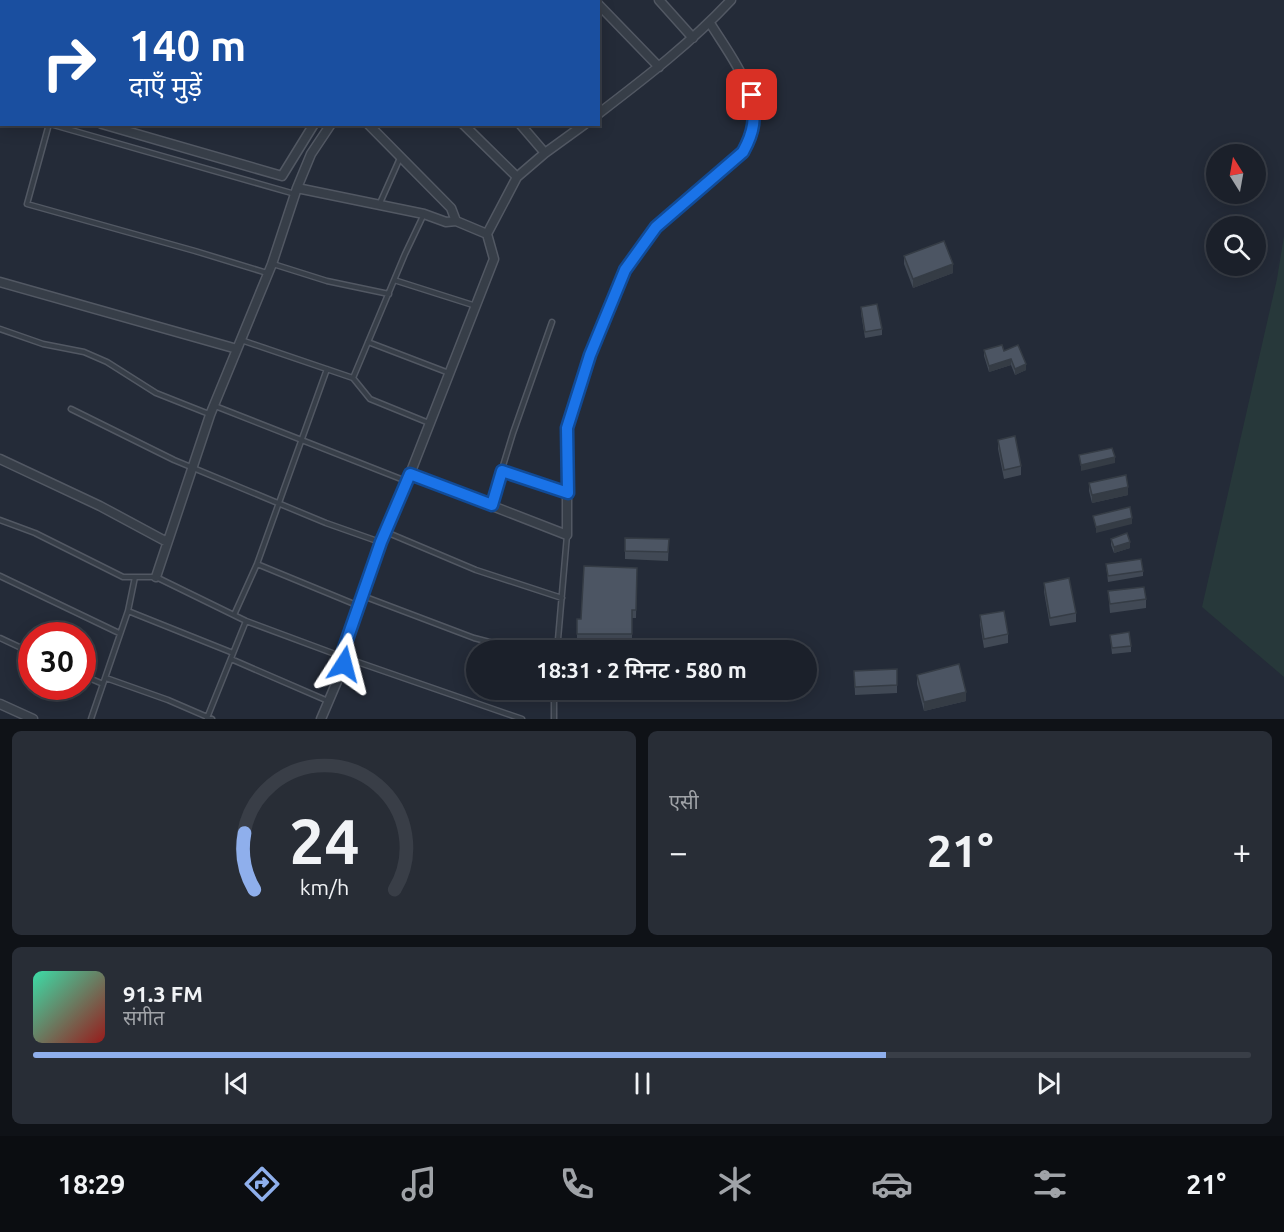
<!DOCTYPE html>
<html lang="hi">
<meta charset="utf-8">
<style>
:root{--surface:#1b202a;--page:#282d36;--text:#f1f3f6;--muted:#a0a3a8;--line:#393e47;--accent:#8fafec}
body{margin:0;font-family:Ubuntu,"Noto Sans Devanagari",sans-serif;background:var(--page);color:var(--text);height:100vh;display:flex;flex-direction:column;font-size:22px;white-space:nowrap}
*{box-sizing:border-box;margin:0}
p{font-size:20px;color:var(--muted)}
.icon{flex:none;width:33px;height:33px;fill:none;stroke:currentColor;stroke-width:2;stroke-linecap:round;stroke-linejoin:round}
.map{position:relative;height:719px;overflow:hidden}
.drawer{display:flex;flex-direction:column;gap:12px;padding:12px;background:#0f1217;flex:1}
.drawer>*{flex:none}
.top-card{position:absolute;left:0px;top:0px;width:600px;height:126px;box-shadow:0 3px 15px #0003,0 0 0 2px var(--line);background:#1a4fa0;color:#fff;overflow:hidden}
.needle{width:39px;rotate:349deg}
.tools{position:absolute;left:1206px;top:144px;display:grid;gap:12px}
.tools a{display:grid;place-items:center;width:60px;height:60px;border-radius:50%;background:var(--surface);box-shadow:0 3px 15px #0003,0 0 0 2px var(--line);font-size:30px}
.speed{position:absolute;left:18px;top:622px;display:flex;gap:12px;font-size:30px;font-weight:700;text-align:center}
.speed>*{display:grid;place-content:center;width:78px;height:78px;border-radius:50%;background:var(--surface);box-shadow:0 3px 15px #0003,0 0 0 2px var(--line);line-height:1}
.speed .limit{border:9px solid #d22;background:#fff;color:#111}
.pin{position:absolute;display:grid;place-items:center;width:51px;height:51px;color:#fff;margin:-26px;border-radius:12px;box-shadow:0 3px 9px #0006}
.me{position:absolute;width:66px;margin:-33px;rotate:9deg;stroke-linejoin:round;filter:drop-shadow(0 0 4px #0008)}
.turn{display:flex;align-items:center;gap:21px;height:126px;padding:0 30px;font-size:27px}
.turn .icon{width:78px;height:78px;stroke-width:2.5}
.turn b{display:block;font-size:42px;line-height:51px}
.big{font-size:45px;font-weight:600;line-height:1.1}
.drawer .tile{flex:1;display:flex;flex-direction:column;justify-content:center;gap:9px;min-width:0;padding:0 21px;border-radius:9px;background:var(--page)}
.drawer .dial{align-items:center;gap:0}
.dial svg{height:156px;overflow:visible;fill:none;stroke:var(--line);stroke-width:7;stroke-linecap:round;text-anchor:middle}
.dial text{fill:var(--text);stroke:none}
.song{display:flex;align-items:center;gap:18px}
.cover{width:72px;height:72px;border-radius:9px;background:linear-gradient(135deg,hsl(160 70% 55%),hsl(0 70% 35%))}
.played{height:6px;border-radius:3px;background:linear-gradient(90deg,var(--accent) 70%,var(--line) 70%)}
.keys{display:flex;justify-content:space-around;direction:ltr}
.heat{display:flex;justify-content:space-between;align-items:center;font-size:33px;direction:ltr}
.drawer .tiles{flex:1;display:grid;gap:12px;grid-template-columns:1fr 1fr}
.tile:last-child{grid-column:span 2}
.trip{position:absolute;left:466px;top:640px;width:351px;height:60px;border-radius:30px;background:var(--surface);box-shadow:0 3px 15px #0003,0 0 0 2px var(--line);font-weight:600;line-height:60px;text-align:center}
.dock{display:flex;height:96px;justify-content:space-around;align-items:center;background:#0b0d11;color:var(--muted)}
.dock .icon{width:42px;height:42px}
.dock .active{color:var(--accent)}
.dock b{font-size:27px;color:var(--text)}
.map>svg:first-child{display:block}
.green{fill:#27383a}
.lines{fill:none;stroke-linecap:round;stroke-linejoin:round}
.lane-casing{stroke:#525863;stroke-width:7}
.street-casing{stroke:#525863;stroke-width:11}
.lane{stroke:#373e48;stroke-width:4}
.street{stroke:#373e48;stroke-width:8}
.wall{fill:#414955}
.shaded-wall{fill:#353c45}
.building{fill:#4c5563;stroke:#353c45;stroke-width:1.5}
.route-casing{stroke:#114b97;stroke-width:15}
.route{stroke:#1a73e8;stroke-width:10}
</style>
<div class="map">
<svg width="1284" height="719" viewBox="0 0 1284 719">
<rect width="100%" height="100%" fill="#242b38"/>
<path class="green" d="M1284,236V677L1202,607L1277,279Z"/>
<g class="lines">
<defs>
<path id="lane" d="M0,124L2,119
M49,124L27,204L195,251L267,273
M50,124L295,194
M380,203L400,158
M273,264L327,281L389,294
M394,280L476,306
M0,329L43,344L84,352L107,362L156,393L209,414
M241,340L353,378L370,399L429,423
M368,342L449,373
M353,378L405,254L424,214
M215,406L406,481
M71,409L174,460L326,523L380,542
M502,471L567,493
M491,505L513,433L552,322
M0,520L35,533L123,577H156L246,621L343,657L522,719
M386,532L476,570L562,598
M257,564L359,606
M0,576L119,633
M363,596L474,638L524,651
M128,611L233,653
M234,615L257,564L327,369
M0,638L32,653
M557,651L567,535
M231,659L328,701
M82,675L103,684
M106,678L168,700L212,719
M207,718L246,621
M91,719L128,611L135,577
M554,719V690"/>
<path id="street" d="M13,0L18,2
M472,0L473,2
M659,0L693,38
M0,1V0
M417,2L418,1
M440,2L442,0
M521,2L523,0
M598,4L659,67
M0,23H2
M0,48H2
M0,95L2,96
M598,114C645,78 691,43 731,0
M102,124L282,176L314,124
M368,124L451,208L456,221L487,234
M463,124L517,177
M520,124L545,153
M297,188L424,214L446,222L456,221
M0,282L237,349
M0,459L100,506L167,542
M410,474L567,535V428L590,355L625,270L655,227L743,152C746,146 750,141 752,135C764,97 729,54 710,23
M156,577L210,415L272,264L297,188L311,154L331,124
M0,704L33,719
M321,719L344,665L343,651L381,542L410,474L494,259L487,234L517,177L545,153L585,124"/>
</defs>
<use href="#lane" class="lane-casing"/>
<use href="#street" class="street-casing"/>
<use href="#lane" class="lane"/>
<use href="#street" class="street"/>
</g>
<path class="wall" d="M904,256L953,273L913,288L904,264Z
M861,307L882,329V335L865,338L861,313Z
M984,350L1004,351L1026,370L1015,375L1011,365L989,372L984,356Z
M998,440L1021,466V475L1004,479L998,449Z
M1089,483L1128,495L1092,503L1089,491Z
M625,538L669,539L668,561L625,559Z
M1111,539L1130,548L1114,553L1111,545Z
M1106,564L1143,571V576L1108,582Z
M637,568L636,618H632V642L577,643V619H581Z
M1044,583L1076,613V622L1050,626L1044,592Z
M1108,591L1146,599V608L1110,613Z
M980,615L1008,634V643L984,648L980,624Z
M1110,635L1131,646V652L1112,654Z
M897,669V693L855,695L854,671Z
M917,675L966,701L924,711L917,684Z"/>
<path class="shaded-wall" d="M953,264V273L913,288V279Z
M1011,359V365L989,372V366Z
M1026,364V370L1015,375V369Z
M1115,457V463L1081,471V465Z
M1128,487V495L1092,503V495Z
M1132,518V524L1096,533V527Z
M1130,542V548L1114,553V547Z
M966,692V701L924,711V702Z"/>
<path class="building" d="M944,241L953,264L913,279L904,256Z
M877,304L882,329L865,332L861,307Z
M1002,345L1004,351L1018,345L1026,364L1015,369L1011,359L989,366L984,350Z
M1015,436L1021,466L1004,470L998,440Z
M1112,448L1115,457L1081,465L1079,455Z
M1126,475L1128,487L1092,495L1089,483Z
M1130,507L1132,518L1096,527L1093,516Z
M1127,533L1130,542L1114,547L1111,539Z
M625,538L669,539L668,552L625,551Z
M1141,559L1143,571L1108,576L1106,564Z
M584,566L637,568L636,610H632V634H577V619H581Z
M1069,578L1076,613L1050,618L1044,583Z
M1144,587L1146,599L1110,604L1108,591Z
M1004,611L1008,634L984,639L980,615Z
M1129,632L1131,646L1112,648L1110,635Z
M959,664L966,692L924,702L917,675Z
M897,669V685L855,687L854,671Z"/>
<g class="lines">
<defs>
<path id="route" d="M344,664L343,651L381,542L410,474L492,505L502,471L568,493L567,428L590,355L625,270L656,227L743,152C755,130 755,119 752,95"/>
</defs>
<use href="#route" class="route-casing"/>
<use href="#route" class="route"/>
</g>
</svg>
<div class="tools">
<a><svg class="needle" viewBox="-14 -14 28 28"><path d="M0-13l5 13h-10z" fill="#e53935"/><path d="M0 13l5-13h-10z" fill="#a0a3a8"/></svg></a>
<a><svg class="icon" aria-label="search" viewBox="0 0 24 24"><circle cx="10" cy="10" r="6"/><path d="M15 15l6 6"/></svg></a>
</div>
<div class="speed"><div class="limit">30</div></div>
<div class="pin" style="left:752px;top:95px;background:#d93025"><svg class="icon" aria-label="arrive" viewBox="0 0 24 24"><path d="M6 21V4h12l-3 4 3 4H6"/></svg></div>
<svg class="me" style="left:344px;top:664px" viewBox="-20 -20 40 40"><path d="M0-17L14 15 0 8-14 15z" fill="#1a73e8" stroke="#fff" stroke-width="4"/></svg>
<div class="trip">18:31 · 2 मिनट · 580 m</div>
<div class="top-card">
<div class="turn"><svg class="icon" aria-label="right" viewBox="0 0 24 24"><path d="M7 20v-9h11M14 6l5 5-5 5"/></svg><div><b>140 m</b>दाएँ मुड़ें</div></div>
</div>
</div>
<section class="drawer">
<div class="tiles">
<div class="tile dial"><svg viewBox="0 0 100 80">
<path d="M14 69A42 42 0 1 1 86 69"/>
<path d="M14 69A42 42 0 0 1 9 40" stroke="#8fafec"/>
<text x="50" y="56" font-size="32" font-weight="700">24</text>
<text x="50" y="72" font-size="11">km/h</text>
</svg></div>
<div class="tile"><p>एसी</p>
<div class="heat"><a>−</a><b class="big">21°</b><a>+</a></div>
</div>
<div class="tile">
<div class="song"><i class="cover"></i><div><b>91.3 FM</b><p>संगीत</p></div></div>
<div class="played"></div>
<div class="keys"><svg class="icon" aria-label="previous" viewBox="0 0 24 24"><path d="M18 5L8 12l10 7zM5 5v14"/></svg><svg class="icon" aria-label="pause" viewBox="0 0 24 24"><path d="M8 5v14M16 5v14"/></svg><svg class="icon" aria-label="next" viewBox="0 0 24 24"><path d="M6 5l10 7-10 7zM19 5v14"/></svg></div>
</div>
</div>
</section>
<nav class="dock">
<b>18:29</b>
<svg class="icon active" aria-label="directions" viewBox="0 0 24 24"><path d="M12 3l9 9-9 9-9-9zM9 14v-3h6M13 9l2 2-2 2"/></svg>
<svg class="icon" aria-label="music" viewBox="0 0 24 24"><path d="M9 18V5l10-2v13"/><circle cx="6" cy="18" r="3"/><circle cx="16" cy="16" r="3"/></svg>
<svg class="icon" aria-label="phone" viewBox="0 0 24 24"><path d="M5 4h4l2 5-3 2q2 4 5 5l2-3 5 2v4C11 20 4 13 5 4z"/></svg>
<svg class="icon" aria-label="climate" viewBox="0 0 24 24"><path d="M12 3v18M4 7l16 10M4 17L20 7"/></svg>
<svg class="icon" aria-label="car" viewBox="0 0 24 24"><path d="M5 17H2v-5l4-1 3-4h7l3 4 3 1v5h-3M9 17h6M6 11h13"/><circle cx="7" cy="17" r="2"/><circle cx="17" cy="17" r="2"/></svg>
<svg class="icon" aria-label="filters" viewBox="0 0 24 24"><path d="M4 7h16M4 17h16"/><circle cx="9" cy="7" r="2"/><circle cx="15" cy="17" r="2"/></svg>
<b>21°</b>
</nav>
